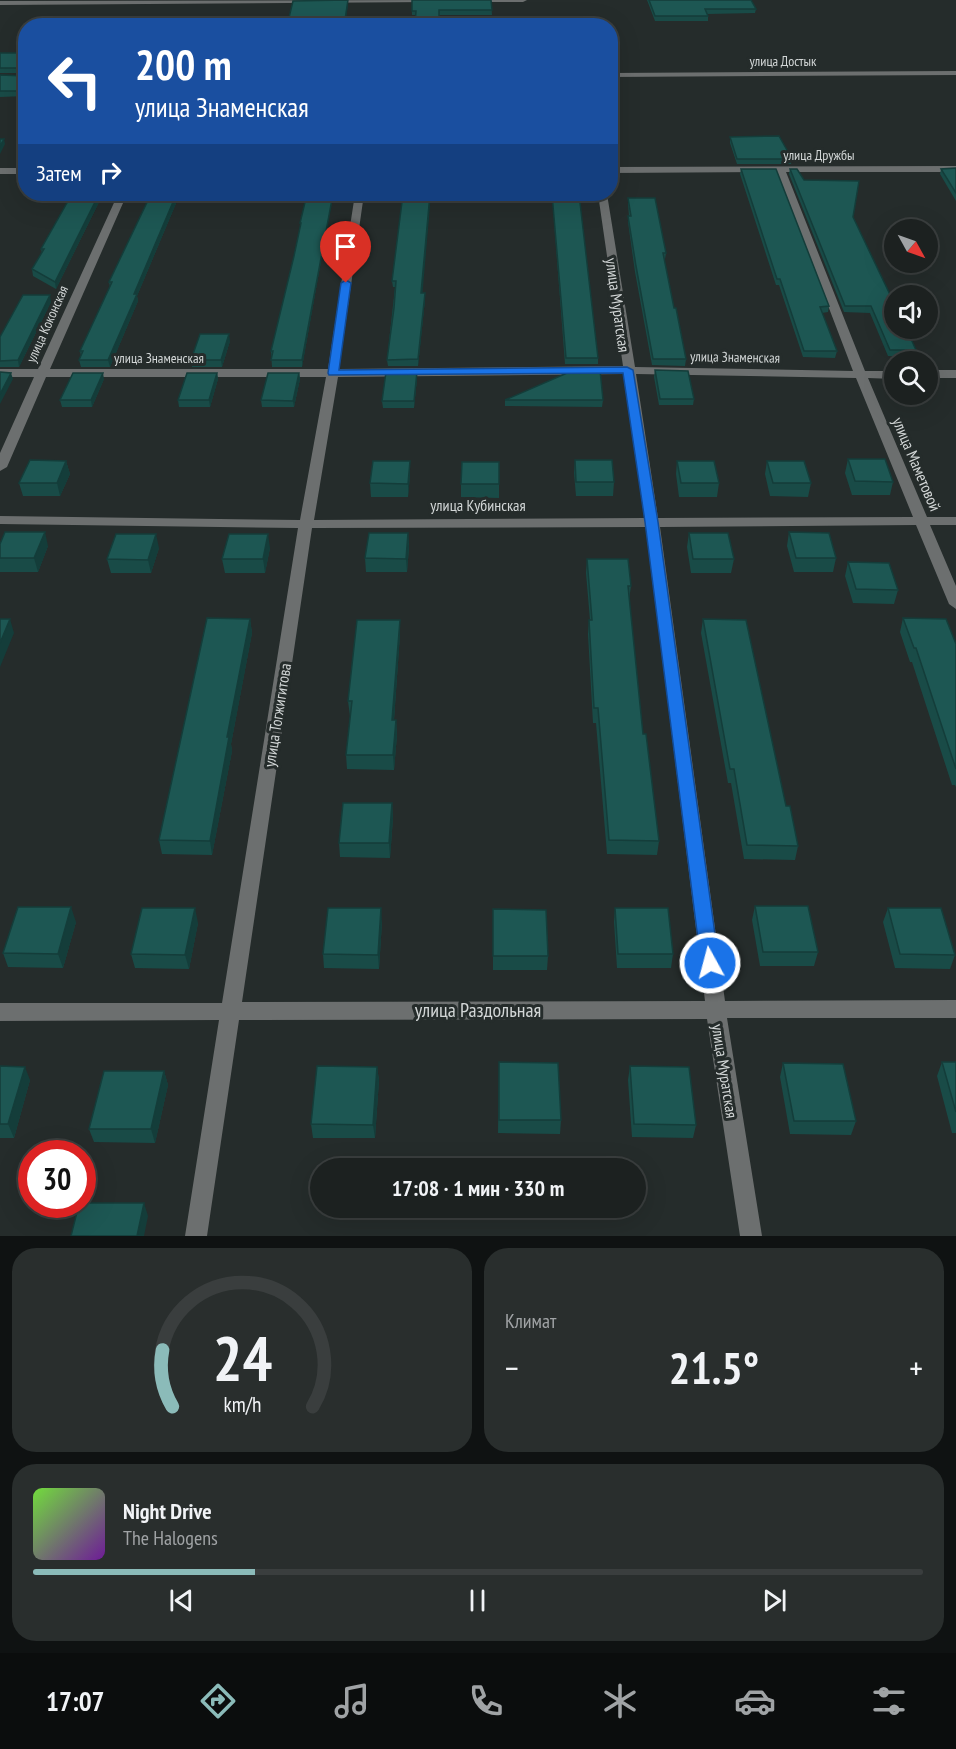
<!DOCTYPE html>
<html lang="ru">
<meta charset="utf-8">
<style>
:root{--surface:#1c2120;--page:#292e2d;--text:#f1f3f6;--muted:#a0a3a5;--line:#3a3e3e;--accent:#8bbbb9}
body{margin:0;font-family:"PT Sans Narrow",sans-serif;background:var(--page);color:var(--text);height:100vh;display:flex;flex-direction:column;font-size:22px;white-space:nowrap}
*{box-sizing:border-box;margin:0}
p{font-size:20px;color:var(--muted)}
.icon{flex:none;width:33px;height:33px;fill:none;stroke:currentColor;stroke-width:2;stroke-linecap:round;stroke-linejoin:round}
.map{position:relative;height:1236px;overflow:hidden}
.drawer{display:flex;flex-direction:column;gap:12px;padding:12px;background:#0f1212;flex:1}
.drawer>*{flex:none}
.guide{position:absolute;left:18px;top:18px;width:600px;height:183px;border-radius:24px;box-shadow:0 6px 24px #0002,0 0 0 2px var(--line);background:#1a4fa0;color:#fff;overflow:hidden}
.needle{width:39px;rotate:130deg}
.tools{position:absolute;left:884px;top:219px;display:grid;gap:12px}
.tools a{display:grid;place-items:center;width:54px;height:54px;border-radius:50%;background:var(--surface);box-shadow:0 6px 24px #0002,0 0 0 2px var(--line);font-size:30px}
.speed{position:absolute;left:18px;top:1140px;display:flex;gap:12px;font-size:30px;font-weight:700;text-align:center}
.speed>*{display:grid;place-content:center;width:78px;height:78px;border-radius:50%;background:var(--surface);box-shadow:0 6px 24px #0002,0 0 0 2px var(--line);line-height:1}
.speed .limit{border:9px solid #d22;background:#fff;color:#111}
.pin{position:absolute;display:grid;place-items:center;width:51px;height:51px;color:#fff;margin:-62px -26px;border-radius:50% 50% 50% 0;rotate:-45deg;box-shadow:0 0 6px #0007}
.pin .icon{rotate:45deg}
.me{position:absolute;width:66px;margin:-33px;rotate:353deg;stroke-linejoin:round;filter:drop-shadow(0 0 4px #0008)}
.turn{display:flex;align-items:center;gap:21px;height:126px;padding:0 18px;font-size:27px}
.turn .icon{width:78px;height:78px;stroke-width:2.5}
.turn b{display:block;font-size:42px;line-height:51px}
.then{display:flex;align-items:center;height:57px;padding:0 18px;background:#0003;gap:12px;font-size:22px}
.big{font-size:45px;font-weight:700;line-height:1.1}
.drawer .card{flex:1;display:flex;flex-direction:column;justify-content:center;gap:9px;min-width:0;padding:0 21px;border-radius:24px;background:var(--page)}
.drawer .dial{align-items:center;gap:0}
.dial svg{height:156px;overflow:visible;fill:none;stroke:var(--line);stroke-width:7;stroke-linecap:round;text-anchor:middle}
.dial text{fill:var(--text);stroke:none}
.song{display:flex;align-items:center;gap:18px}
.cover{width:72px;height:72px;border-radius:9px;background:linear-gradient(135deg,hsl(100 70% 55%),hsl(280 70% 35%))}
.played{height:6px;border-radius:3px;background:linear-gradient(90deg,var(--accent) 25%,var(--line) 25%)}
.keys{display:flex;justify-content:space-around;direction:ltr}
.heat{display:flex;justify-content:space-between;align-items:center;font-size:33px;direction:ltr}
.drawer .tiles{flex:1;display:grid;gap:12px;grid-template-columns:1fr 1fr}
.card:last-child{grid-column:span 2}
.trip{position:absolute;left:310px;top:1158px;width:336px;height:60px;border-radius:30px;background:var(--surface);box-shadow:0 6px 24px #0002,0 0 0 2px var(--line);font-weight:700;line-height:60px;text-align:center}
.tabs{display:flex;height:96px;justify-content:space-around;align-items:center;background:#0b0d0d;color:var(--muted)}
.tabs .icon{width:42px;height:42px}
.tabs .active{color:var(--accent)}
.tabs b{font-size:27px;color:var(--text)}
.map>svg:first-child{display:block}
.lines{fill:none;stroke-linecap:round;stroke-linejoin:round}
.minor{fill:#6c6f6f;fill-rule:evenodd}
.wall{fill:#194b47}
.shaded-wall{fill:#143d3a}
.building{fill:#1d5753;stroke:#143d3a;stroke-width:1.5}
.route{fill:#1a73e8;stroke:#114b97;stroke-width:1.5}
.labels{text-anchor:middle;dominant-baseline:central;stroke-width:6;stroke-linejoin:round;paint-order:stroke}
.far-street-label{font-size:14px;fill:#d2d6d6;stroke:#252c2b}
.street-label{font-size:16px;fill:#d2d6d6;stroke:#252c2b}
.near-street-label{font-size:20px;fill:#d2d6d6;stroke:#252c2b}
</style>
<div class="map">
<svg width="956" height="1236" viewBox="0 0 956 1236">
<rect width="100%" height="100%" fill="#252c2b"/>
<g class="lines">
<path class="minor" d="M437,0L433,2L0,5V1Z
M468,0H527L523,2H472Z
M956,71V75L610,77V73Z
M956,166V172H786L865,371H894V379L868,378L927,517H956V525H930L956,586V609L949,604L916,525L660,527L725,1001L956,1000V1018H727L762,1236H740L707,1019L239,1020L207,1236H185L219,1020L0,1021V1003H222L298,528L0,524V516L300,520L326,377H46L7,467L0,471V453L34,377H0V369H38L118,194H127L50,369H328L355,194H364L339,369L623,366L598,194H607L635,367L853,371L777,172L610,173V167ZM624,374L645,518L314,520L338,377ZM636,374L856,378L913,517L658,518ZM646,527L705,1001L242,1002L312,528Z
M0,168H26V174H0Z
M927,370H956V378H927Z"/>
</g>
<path class="wall" d="M412,0H491L492,15H412Z
M647,0H751L756,9L755,13L707,14L708,16V21H655Z
M0,53H26V73H0Z
M26,74V96L0,97V75L25,76Z
M730,137L792,159L791,164H737L730,143Z
M956,168V201L940,174L941,169Z
M741,169L829,306L828,312L822,313L837,351L835,358L803,357L779,285H776L740,174Z
M790,169L804,180L853,217L916,350L915,357L888,356L870,313L844,312L789,174Z
M72,194H103L56,289L33,276L32,269L42,253L41,249Z
M151,194H248L246,200L177,201L137,296L138,301L110,367H81L79,360L81,356L80,351L110,287L109,282Z
M403,194L422,293H425V299L418,366H388L387,360L395,287H393L392,281Z
M552,194H579L598,358V364H565Z
M628,198L666,253L665,259H664L674,308L686,359L685,366L652,365L635,272L628,222V216H629L628,204Z
M329,216L302,367H272L271,351L294,256L300,229V223Z
M51,302L19,367H0V337Z
M230,341L222,367H192L191,360Z
M655,370L694,399L693,405H659L654,377Z
M217,373L218,379L210,407H179L178,400Z
M299,373L300,379L294,407H262L261,400Z
M417,378L414,408H383L382,401Z
M104,379L92,407H62L60,400Z
M505,400H603L602,407L505,406Z
M848,459L893,482L890,495H852L845,473Z
M575,460L614,482L613,496H576L574,473Z
M66,461L70,474L60,496H23L19,483Z
M677,461L719,483L717,497H679L676,474Z
M767,461L811,483L808,497L770,496L765,474Z
M499,462V498L461,497V484Z
M410,475L408,497H371L370,483Z
M789,532L836,558L833,572H794L787,546Z
M408,533L409,547L407,572H366L365,558Z
M689,533L734,559L731,573H691L687,547Z
M0,544L48,546L38,572H0Z
M159,548L151,573H111L107,559Z
M270,548L265,573H225L222,559Z
M587,559L631,586L629,600L643,734L659,841L657,855L607,854L596,723H593L588,634L589,620H590L586,573Z
M848,562L898,590L894,604L853,603L845,576Z
M903,618L956,644V787L955,785H952L912,662H910L900,632Z
M250,619L252,633L231,744L232,751L212,855L162,854L159,840Z
M703,619L786,806L798,846L795,860L744,859L731,783H728L701,633Z
M400,634L394,720H396L397,735L394,770L347,769L346,755L350,716L348,701Z
M392,803L393,818L390,858L340,857L339,843Z
M755,906L818,952L814,966H760L752,920Z
M615,908L673,954L671,968H617L614,922Z
M888,908L955,955L950,969L895,968L883,922Z
M493,909L548,956L547,970H493Z
M76,922L63,968L8,967L3,953Z
M382,922L379,969L324,968L323,954Z
M198,923L189,969L135,968L131,954Z
M499,1062L561,1120L560,1134L498,1133Z
M942,1062H956V1133H952L937,1076Z
M783,1063L856,1121L851,1135L790,1134L780,1077Z
M0,1066L30,1080L14,1138H0Z
M630,1066L696,1125L693,1138L632,1137L628,1080Z
M377,1067L379,1080L375,1138H313L311,1124Z
M164,1071L168,1085L155,1143L94,1142L89,1129Z"/>
<path class="shaded-wall" d="M348,0V5L345,26H344Z
M4,139L5,144L0,154V146Z
M99,194H103L56,289L55,282Z
M333,194H334L329,216L302,367V360Z
M430,194H431L422,299L421,293Z
M176,195L177,201L137,296L138,301L110,367L108,360L134,294Z
M425,293V299L418,366V359Z
M50,295L51,302L19,367L18,360Z
M229,334L230,341L222,367L221,360Z
M417,372V378L414,408V401Z
M11,373L13,379L0,404V394Z
M103,373L104,379L92,407L91,400Z
M217,373L218,379L210,407L209,400Z
M299,373L300,379L294,407L293,401Z
M66,461L70,474L60,496L57,483Z
M410,461V475L408,497V484Z
M45,532L48,546L38,572L34,558Z
M408,533L409,547L407,572L406,559Z
M156,534L159,548L151,573L148,560Z
M268,534L270,548L265,573L263,559Z
M10,619L14,633L0,667V643Z
M250,619L252,633L231,744L232,751L212,855L210,841L227,737Z
M400,620V634L393,734L392,720Z
M396,720L397,735L394,770L393,755Z
M392,803L393,818L390,858L389,843Z
M71,907L76,922L63,968L58,954Z
M195,908L198,923L189,969L185,955Z
M381,908L382,922L379,969L378,955Z
M25,1067L30,1080L14,1138L8,1124Z
M377,1067L379,1080L375,1138L373,1125Z
M164,1071L168,1085L155,1143L151,1129Z
M144,1203L148,1216L144,1236H137Z"/>
<path class="building" d="M348,0L344,26H287L293,1Z
M412,0H491L492,10H439V26H415L416,11H412Z
M649,0H751L756,9H705L708,16H655Z
M0,53H26V68H0Z
M26,74V91H0V75L25,76Z
M779,136L792,159H737L730,137Z
M0,139H4L0,146Z
M956,168V193L941,169Z
M741,169H776L829,306L820,307L837,351H804L780,279H777Z
M790,169H797L804,180L859,181L853,217L894,303V328H906L916,350H890L871,306H845Z
M72,194H99L55,282L32,269L44,249H41Z
M151,194H245V195H176L134,294H137L108,360H79L83,351H80L112,282H109Z
M307,194H333L302,360H271L273,351H271L294,256L301,223H300Z
M403,194H430L421,293H425L418,359L387,360L394,308L396,281H392Z
M552,194H579L598,358H566Z
M628,198H655L666,253H663L674,308H676L686,359H653L636,266L628,216H631Z
M23,295H50L18,360L0,361V337Z
M200,334H229L221,360H191Z
M566,370H600L603,400H505L567,373Z
M655,370L688,371L694,399H660Z
M0,372L11,373L0,394Z
M386,372H417L414,401H382Z
M73,373H103L91,400H60Z
M187,373H217L209,400H178Z
M268,373H299L293,401L261,400Z
M848,459H885L893,482L855,481Z
M30,460L66,461L57,483H19Z
M575,460H612L614,482H576Z
M373,461H410L408,484L370,483Z
M677,461H714L719,483H681Z
M767,461H804L811,483H773Z
M462,462H499V484H461Z
M5,532H45L34,558H0V544Z
M789,532L829,533L836,558H796Z
M369,533H408L406,559L365,558Z
M689,533H728L734,559H693Z
M116,534H156L148,560L107,559Z
M229,534H268L263,559H222Z
M587,559H628L631,586H628L643,734H646L659,841L609,840L598,708H594L589,620H592Z
M848,562L889,563L898,590L856,589Z
M207,618L250,619L227,737H229L210,841L159,840Z
M903,618L946,619L956,644V769L916,648H914Z
M0,619H10L0,643Z
M703,619L746,620L786,806H790L798,846L747,845L734,769H730Z
M357,620H400L392,720H396L393,755H346L352,701H348Z
M343,803H392L389,843H339Z
M755,906H808L818,952H763Z
M18,907H71L58,954L3,953Z
M142,908H195L185,955L131,954Z
M328,908H381L378,955L323,954Z
M615,908H668L673,954H618Z
M888,908H941L955,955L900,954Z
M493,909L546,910L548,956H493Z
M499,1062L558,1063L561,1120H499Z
M942,1062H956V1112Z
M783,1063L843,1064L856,1121H794Z
M0,1066L25,1067L8,1124H0Z
M317,1066L377,1067L373,1125L311,1124Z
M630,1066L689,1067L696,1125L634,1124Z
M104,1071H164L151,1129H89Z
M82,1203H144L137,1236H71L79,1204H82Z"/>
<path class="route" d="M346,280L351,283L339,370L627,367L633,370L658,522L719,963L716,969L710,971L704,969L701,963L645,522L623,373L329,375L328,373L341,283Z"/>
<g class="labels">
<g class="far-street-label">
<text x="783" y="61">улица Достык</text>
<text x="819" y="155">улица Дружбы</text>
<text transform="translate(47 324) rotate(-66)">улица Коконская</text>
<text transform="translate(735 357) rotate(1)">улица Знаменская</text>
<text x="159" y="358">улица Знаменская</text>
</g>
<g class="street-label">
<text transform="translate(618 305) rotate(82)">улица Муратская</text>
<text transform="translate(917 464) rotate(67)">улица Маметовой</text>
<text x="478" y="505">улица Кубинская</text>
<text transform="translate(277 715) rotate(-81)">улица Тогжигитова</text>
<text transform="translate(725 1071) rotate(81)">улица Муратская</text>
</g>
<g class="near-street-label">
<text x="478" y="1010">улица Раздольная</text>
</g>
</g>
</svg>
<div class="tools">
<a><svg class="needle" viewBox="-14 -14 28 28"><path d="M0-13l5 13h-10z" fill="#e53935"/><path d="M0 13l5-13h-10z" fill="#a0a3a5"/></svg></a>
<a><svg class="icon" aria-label="sound" viewBox="0 0 24 24"><path d="M4 9h4l5-4v14l-5-4H4zM17 9q2 3 0 6"/></svg></a>
<a><svg class="icon" aria-label="search" viewBox="0 0 24 24"><circle cx="10" cy="10" r="6"/><path d="M15 15l6 6"/></svg></a>
</div>
<div class="speed"><div class="limit">30</div></div>
<div class="pin" style="left:346px;top:283px;background:#d93025"><svg class="icon" aria-label="arrive" viewBox="0 0 24 24"><path d="M6 21V4h12l-3 4 3 4H6"/></svg></div>
<svg class="me" style="left:710px;top:963px" viewBox="-20 -20 40 40"><circle r="17" fill="#1a73e8" stroke="#fff" stroke-width="3"/><path d="M0-11L8 9 0 5-8 9z" fill="#fff"/></svg>
<div class="trip">17:08 · 1 мин · 330 m</div>
<div class="guide">
<div class="turn"><svg class="icon" aria-label="left" viewBox="0 0 24 24"><path d="M17 20v-9H6M10 6l-5 5 5 5"/></svg><div><b>200 m</b>улица Знаменская</div></div>
<div class="then">Затем<svg class="icon" aria-label="right" viewBox="0 0 24 24"><path d="M7 20v-9h11M14 6l5 5-5 5"/></svg></div>
</div>
</div>
<section class="drawer">
<div class="tiles">
<div class="card dial"><svg viewBox="0 0 100 80">
<path d="M14 69A42 42 0 1 1 86 69"/>
<path d="M14 69A42 42 0 0 1 9 40" stroke="#8bbbb9"/>
<text x="50" y="56" font-size="32" font-weight="700">24</text>
<text x="50" y="72" font-size="11">km/h</text>
</svg></div>
<div class="card"><p>Климат</p>
<div class="heat"><a>−</a><b class="big">21.5°</b><a>+</a></div>
</div>
<div class="card">
<div class="song"><i class="cover"></i><div><b>Night Drive</b><p>The Halogens</p></div></div>
<div class="played"></div>
<div class="keys"><svg class="icon" aria-label="previous" viewBox="0 0 24 24"><path d="M18 5L8 12l10 7zM5 5v14"/></svg><svg class="icon" aria-label="pause" viewBox="0 0 24 24"><path d="M8 5v14M16 5v14"/></svg><svg class="icon" aria-label="next" viewBox="0 0 24 24"><path d="M6 5l10 7-10 7zM19 5v14"/></svg></div>
</div>
</div>
</section>
<nav class="tabs">
<b>17:07</b>
<svg class="icon active" aria-label="directions" viewBox="0 0 24 24"><path d="M12 3l9 9-9 9-9-9zM9 14v-3h6M13 9l2 2-2 2"/></svg>
<svg class="icon" aria-label="music" viewBox="0 0 24 24"><path d="M9 18V5l10-2v13"/><circle cx="6" cy="18" r="3"/><circle cx="16" cy="16" r="3"/></svg>
<svg class="icon" aria-label="phone" viewBox="0 0 24 24"><path d="M5 4h4l2 5-3 2q2 4 5 5l2-3 5 2v4C11 20 4 13 5 4z"/></svg>
<svg class="icon" aria-label="climate" viewBox="0 0 24 24"><path d="M12 3v18M4 7l16 10M4 17L20 7"/></svg>
<svg class="icon" aria-label="car" viewBox="0 0 24 24"><path d="M5 17H2v-5l4-1 3-4h7l3 4 3 1v5h-3M9 17h6M6 11h13"/><circle cx="7" cy="17" r="2"/><circle cx="17" cy="17" r="2"/></svg>
<svg class="icon" aria-label="filters" viewBox="0 0 24 24"><path d="M4 7h16M4 17h16"/><circle cx="9" cy="7" r="2"/><circle cx="15" cy="17" r="2"/></svg>
</nav>
